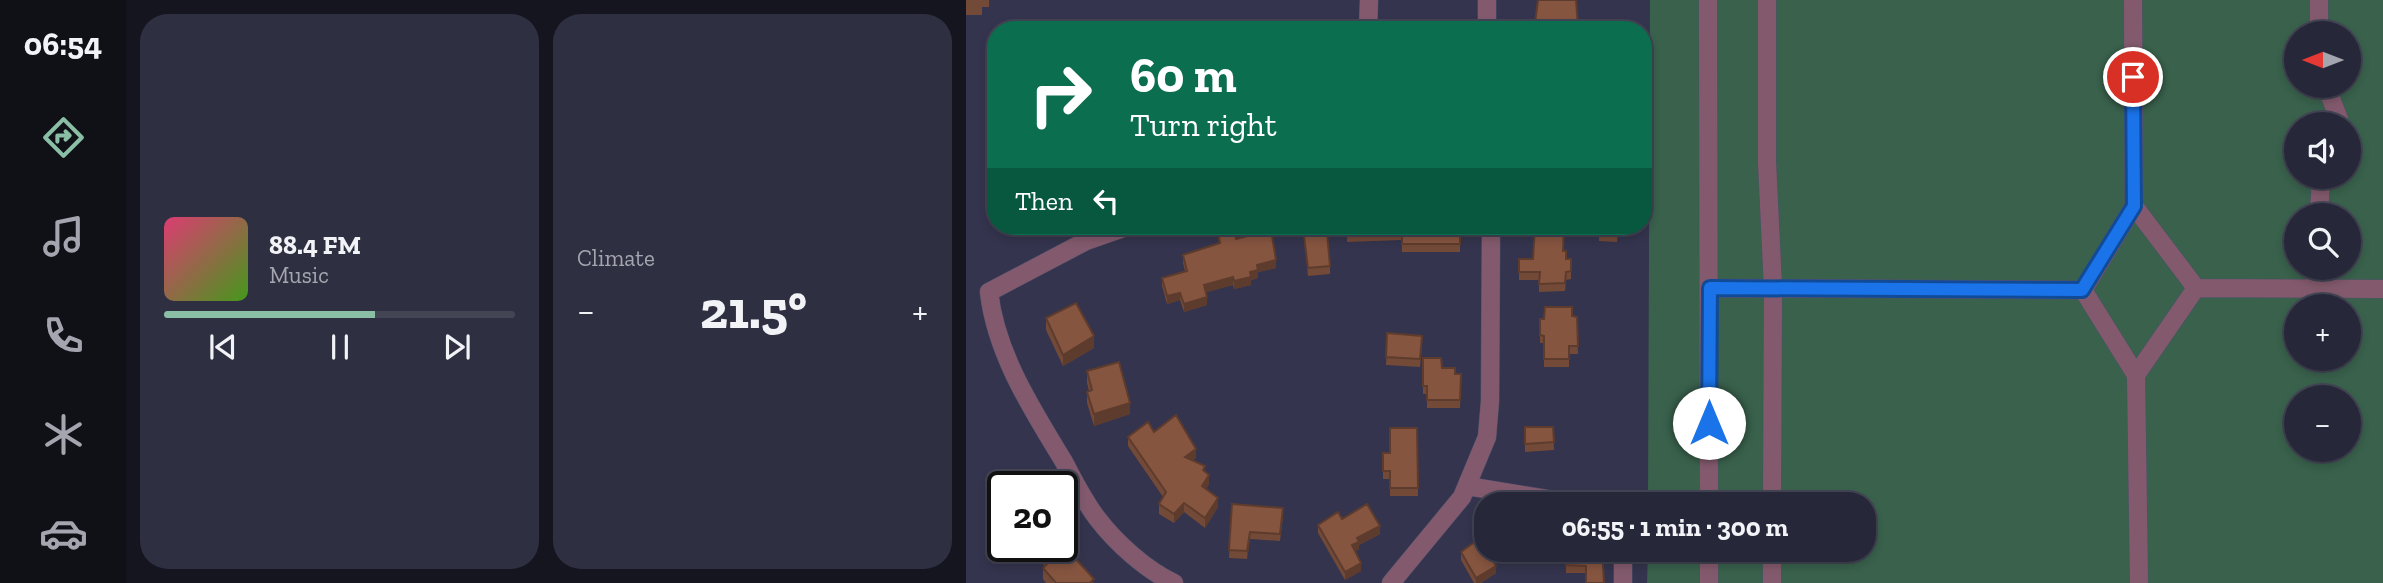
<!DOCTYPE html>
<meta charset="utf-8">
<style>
:root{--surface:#27273a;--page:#2f2f42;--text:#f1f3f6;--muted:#a4a5af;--line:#434454;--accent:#8abfa5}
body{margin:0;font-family:"Zilla Slab",serif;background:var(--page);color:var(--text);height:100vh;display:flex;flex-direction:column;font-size:26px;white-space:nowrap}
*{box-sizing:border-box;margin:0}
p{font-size:23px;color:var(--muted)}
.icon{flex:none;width:38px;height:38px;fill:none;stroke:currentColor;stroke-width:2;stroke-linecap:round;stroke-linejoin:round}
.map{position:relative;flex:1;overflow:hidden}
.panel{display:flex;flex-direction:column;gap:14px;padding:14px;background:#151520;width:840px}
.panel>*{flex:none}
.guide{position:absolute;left:21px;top:21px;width:665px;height:214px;border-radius:28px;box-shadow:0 4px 10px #0003,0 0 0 2px var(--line);background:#0b6e4f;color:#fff;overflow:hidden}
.needle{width:46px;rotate:270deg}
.buttons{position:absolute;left:1318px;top:21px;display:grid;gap:14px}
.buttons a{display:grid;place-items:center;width:77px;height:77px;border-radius:50%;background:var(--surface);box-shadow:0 4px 10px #0003,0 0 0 2px var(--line);font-size:35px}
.speed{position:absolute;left:21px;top:471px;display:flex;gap:14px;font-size:35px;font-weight:700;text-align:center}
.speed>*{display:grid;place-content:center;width:91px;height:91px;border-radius:50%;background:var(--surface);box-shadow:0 4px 10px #0003,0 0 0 2px var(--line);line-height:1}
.speed .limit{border:4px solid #111;border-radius:10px;background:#fff;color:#111}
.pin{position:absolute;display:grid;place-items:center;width:60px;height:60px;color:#fff;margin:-30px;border:4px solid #fff;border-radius:50%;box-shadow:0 2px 7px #0007}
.me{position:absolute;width:77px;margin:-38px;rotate:0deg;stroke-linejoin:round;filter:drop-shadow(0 0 5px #0008)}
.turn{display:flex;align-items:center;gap:24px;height:147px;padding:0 28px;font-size:32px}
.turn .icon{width:91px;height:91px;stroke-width:2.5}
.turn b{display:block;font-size:49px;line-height:60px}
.then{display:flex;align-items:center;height:66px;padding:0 28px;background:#0003;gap:14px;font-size:26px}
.big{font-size:52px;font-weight:700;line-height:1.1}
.panel .widget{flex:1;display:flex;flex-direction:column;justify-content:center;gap:10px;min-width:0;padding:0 24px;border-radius:28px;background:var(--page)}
.song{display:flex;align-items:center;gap:21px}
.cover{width:84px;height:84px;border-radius:10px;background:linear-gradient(135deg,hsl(340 70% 55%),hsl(100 70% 35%))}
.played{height:7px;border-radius:4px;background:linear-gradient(90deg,var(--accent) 60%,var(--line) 60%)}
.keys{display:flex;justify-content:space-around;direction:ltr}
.heat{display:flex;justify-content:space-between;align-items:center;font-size:38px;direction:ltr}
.panel .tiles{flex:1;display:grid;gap:14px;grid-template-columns:repeat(2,1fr)}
.trip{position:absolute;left:508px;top:492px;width:402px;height:70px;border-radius:28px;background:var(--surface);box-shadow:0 4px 10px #0003,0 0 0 2px var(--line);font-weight:700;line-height:70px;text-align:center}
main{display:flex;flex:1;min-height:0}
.menu{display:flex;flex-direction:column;width:126px;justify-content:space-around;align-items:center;background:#101017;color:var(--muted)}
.menu .icon{width:49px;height:49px}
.menu .active{color:var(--accent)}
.menu b{font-size:32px;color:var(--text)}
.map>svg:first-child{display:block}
.green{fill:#39614c;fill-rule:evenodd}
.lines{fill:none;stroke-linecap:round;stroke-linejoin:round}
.minor-casing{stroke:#51516a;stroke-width:19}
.minor{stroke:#835a6d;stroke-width:18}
.wall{fill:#734937}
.shaded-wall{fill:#5e3c2d}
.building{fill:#865540;stroke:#5e3c2d;stroke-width:2}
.route-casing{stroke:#114b97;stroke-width:18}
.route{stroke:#1a73e8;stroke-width:12}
</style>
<main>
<nav class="menu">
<b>06:54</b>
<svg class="icon active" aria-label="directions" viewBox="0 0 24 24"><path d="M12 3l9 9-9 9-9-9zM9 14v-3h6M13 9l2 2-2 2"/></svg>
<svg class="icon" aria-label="music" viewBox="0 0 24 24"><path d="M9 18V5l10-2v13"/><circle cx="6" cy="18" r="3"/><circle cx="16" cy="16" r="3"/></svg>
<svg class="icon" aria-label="phone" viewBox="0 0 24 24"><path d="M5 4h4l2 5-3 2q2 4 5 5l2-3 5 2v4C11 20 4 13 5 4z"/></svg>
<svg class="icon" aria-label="climate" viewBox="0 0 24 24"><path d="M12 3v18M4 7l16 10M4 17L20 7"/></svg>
<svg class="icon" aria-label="car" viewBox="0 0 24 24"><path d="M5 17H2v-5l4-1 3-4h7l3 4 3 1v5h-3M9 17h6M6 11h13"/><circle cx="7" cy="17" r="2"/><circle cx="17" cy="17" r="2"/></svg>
</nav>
<section class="panel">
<div class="tiles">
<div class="widget">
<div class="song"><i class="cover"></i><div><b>88.4 FM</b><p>Music</p></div></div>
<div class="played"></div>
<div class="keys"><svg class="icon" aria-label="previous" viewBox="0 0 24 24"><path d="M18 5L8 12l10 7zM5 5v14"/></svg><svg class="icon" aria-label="pause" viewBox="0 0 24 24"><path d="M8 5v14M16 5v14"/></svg><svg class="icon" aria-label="next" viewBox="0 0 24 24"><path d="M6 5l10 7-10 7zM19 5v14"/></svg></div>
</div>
<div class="widget"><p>Climate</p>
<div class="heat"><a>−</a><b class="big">21.5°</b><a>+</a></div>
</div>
</div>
</section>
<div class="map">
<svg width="1417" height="583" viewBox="0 0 1417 583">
<rect width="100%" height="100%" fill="#34344e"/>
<path class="green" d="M684,0H1417V583H681L682,550H898V504H682ZM1330,33H1382V86H1330ZM1330,124H1382V177H1330ZM1330,215H1382V268H1330ZM1330,306H1382V359H1330ZM1330,397H1382V450H1330Z"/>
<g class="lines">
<defs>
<path id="minor" d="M742,0L743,504
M801,0V162L807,288L806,504
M1167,0L1168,206L1230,288L1417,289
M1353,0V33
M402,30L403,0
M521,30V0
M1360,86L1373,119L1371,124
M1168,206L1117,290L1170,375L1173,583
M1353,215L1355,177
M163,226L120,241L23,292C30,354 66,409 98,462C108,481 118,501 131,518C150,543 180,570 208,583
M744,288L1117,290
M1349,288L1350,268
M1170,375L1230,288
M501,486L612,504
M425,583L496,497L521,437L524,401L525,226
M657,583V550
M743,583V550
M806,583V550"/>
</defs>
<use href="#minor" class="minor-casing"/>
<use href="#minor" class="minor"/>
</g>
<path class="wall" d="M0,0H23V7H16V15H0Z
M610,0L612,30H568Z
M250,226H267L270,239L310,268L292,272V278L285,280V285L268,289L267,285L240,292L241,305L218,312L214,300L201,304L196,286V278L219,271L217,263V255L253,243Z
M381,226H494V252H436V240L381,242Z
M633,226H652L651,242L633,241Z
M338,236L364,266V274L342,276Z
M598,251L600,259H605V279L600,280L599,291L573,292V280H553V259H567Z
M606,316L611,317L612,354H603V367H578V343H574V319Z
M80,318L128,348L97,366L80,330Z
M421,333L456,344L454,367L420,365Z
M457,358L489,374H495L494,408H461V394H457Z
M121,371L164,414L128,426L121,403V392L123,391L121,383Z
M559,427H587L588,450L559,452Z
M451,428L452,496H424V479H417V453H424Z
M188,432L230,458L227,460L239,472L243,484L240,489L252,507L239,528L218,512L208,523L193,514V504L197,497L162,446V437Z
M266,504L317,516L314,541L284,539L281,559L263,558Z
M376,519L414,534L393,545V549L389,551L395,571L379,580L352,533V525Z
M516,544L530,557V573L515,583H508L495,560V552Z
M70,546L128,583H80L77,579V568L79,566L70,557Z
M600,550H636L620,573H600Z"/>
<path class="shaded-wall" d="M310,260V268L292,272V278L285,280V285L268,289V281L284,272L291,265Z
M267,277V285L238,293V285Z
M214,293V300L201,304V296Z
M241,297V305L218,312V304Z
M128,336V348L97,366V355Z
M164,403V414L128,426V414Z
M230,449V458L219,466V457Z
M243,475V484L236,496V486Z
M252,498V507L239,528V518Z
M218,503V512L208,523V514Z
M414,526V534L393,545V549L386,553V545L391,538Z
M284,532V539L281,559V551Z
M395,563V571L379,580V572Z
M530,566V573L515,583H510V578Z"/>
<path class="building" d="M572,0H610L612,27L588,28V30H568Z
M251,226H267L270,239L305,230L310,260L291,265L292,270L284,272L285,277L268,281L267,277L238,285L241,297L218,304L214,293L201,296L196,278L221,271L217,255L254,243Z
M381,226H494V244H436V232L381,234Z
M569,226H598L597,251H600V259H605V271L600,272L599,283L573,284L574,272H553V259H567Z
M633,226H651V234L633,233Z
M361,233L364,266L342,268L338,236Z
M110,303L128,336L97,355L80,318Z
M579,307H606V316L611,317L612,346H603V359H578V336L574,335V319H578Z
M421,333L456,336L454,359L420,357Z
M457,358H475L476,368H489V374H495L494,400H461V386H457Z
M153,362L164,403L128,414L121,392L126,390L121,371Z
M210,415L230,449L219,457L239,466L237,470L243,475L236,486L252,498L239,518L218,503L208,514L193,504L200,492L162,437L182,422L188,432Z
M559,427H587L588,442L559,444Z
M424,428H451L452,488H424V471H417V453H424Z
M266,504L317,508L314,534L284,532L281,551L263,550Z
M401,504L414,526L391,538L393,542L386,545L395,563L379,572L352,525L372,512L376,519Z
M513,539L516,544L520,542V550H526L530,557L527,560L530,566L510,578L495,552Z
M96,544L128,579L124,583H90L77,568L84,561L70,546H96Z
M600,550H636L638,583H620V566L600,565Z"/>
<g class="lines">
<defs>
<path id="route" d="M743,423L744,288L1116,290L1168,206L1167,77"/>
</defs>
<use href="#route" class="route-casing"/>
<use href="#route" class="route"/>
</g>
</svg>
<div class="buttons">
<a><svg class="needle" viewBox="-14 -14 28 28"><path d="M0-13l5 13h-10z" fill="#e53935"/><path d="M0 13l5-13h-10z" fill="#a4a5af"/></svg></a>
<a><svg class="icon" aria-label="sound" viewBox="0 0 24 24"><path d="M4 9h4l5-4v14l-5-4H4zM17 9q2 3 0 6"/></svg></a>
<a><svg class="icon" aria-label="search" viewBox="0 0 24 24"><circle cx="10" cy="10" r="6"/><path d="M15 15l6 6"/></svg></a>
<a>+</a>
<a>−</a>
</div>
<div class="speed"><div class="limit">20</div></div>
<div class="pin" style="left:1167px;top:77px;background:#d93025"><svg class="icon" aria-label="arrive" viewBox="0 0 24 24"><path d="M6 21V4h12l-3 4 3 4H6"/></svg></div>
<svg class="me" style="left:743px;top:423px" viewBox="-20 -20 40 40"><circle r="19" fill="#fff"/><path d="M0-13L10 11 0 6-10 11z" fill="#1a73e8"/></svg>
<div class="trip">06:55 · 1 min · 300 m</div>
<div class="guide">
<div class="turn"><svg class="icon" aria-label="right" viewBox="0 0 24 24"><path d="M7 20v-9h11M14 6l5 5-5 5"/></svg><div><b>60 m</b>Turn right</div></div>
<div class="then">Then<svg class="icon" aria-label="left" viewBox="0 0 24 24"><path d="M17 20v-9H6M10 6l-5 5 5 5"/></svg></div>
</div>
</div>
</main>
